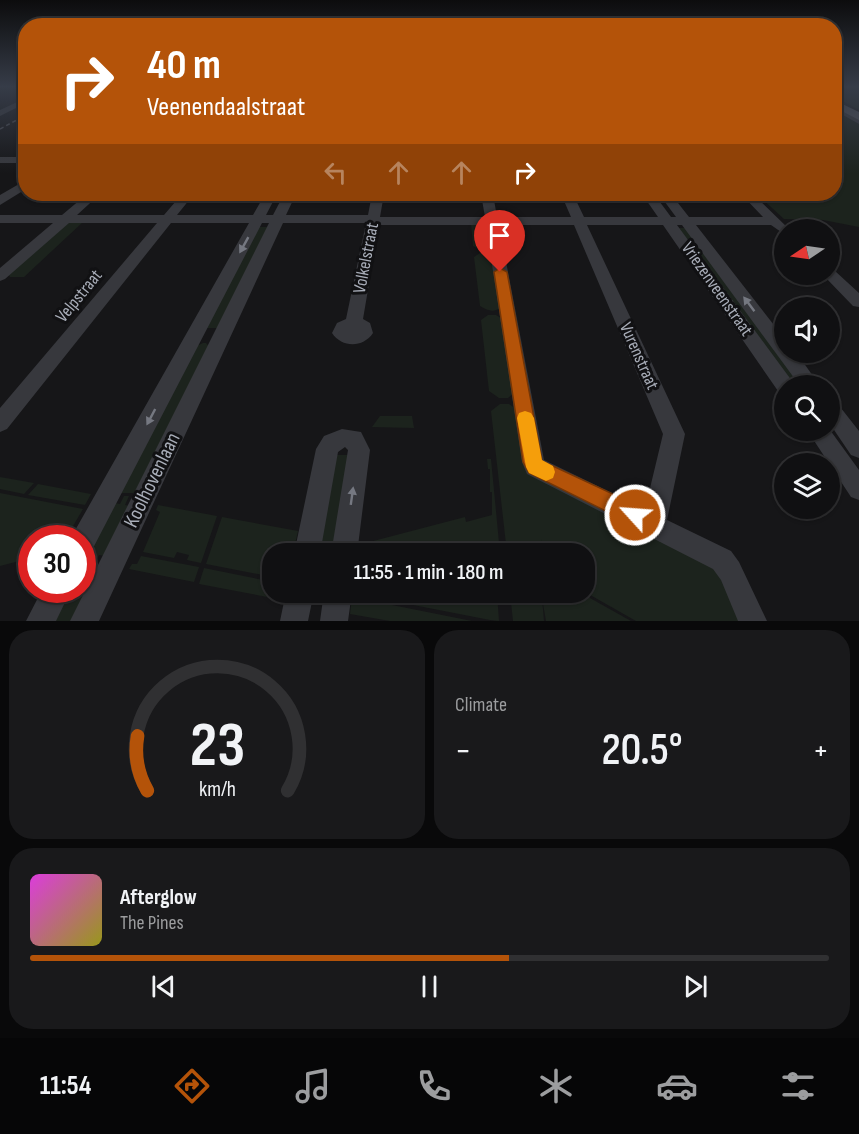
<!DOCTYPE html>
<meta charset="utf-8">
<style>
:root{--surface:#101012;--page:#19191b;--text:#f1f3f6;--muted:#9c9d9f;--line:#303032;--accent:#b45309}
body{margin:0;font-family:"Sofia Sans Condensed",sans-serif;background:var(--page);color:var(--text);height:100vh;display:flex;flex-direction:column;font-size:22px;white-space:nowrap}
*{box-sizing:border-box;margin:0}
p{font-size:20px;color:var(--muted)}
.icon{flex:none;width:33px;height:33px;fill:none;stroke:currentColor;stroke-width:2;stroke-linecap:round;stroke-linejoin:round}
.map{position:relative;height:621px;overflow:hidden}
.side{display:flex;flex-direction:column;gap:9px;padding:9px;background:#09090a;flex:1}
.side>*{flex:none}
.top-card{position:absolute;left:18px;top:18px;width:824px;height:183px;border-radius:24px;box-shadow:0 2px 4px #0004,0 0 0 2px var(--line);background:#b45309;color:#fff;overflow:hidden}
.needle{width:39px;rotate:257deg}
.tools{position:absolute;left:774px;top:219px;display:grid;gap:12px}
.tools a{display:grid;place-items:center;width:66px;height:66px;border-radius:50%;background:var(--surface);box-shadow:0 2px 4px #0004,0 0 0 2px var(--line);font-size:30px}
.speed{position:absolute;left:18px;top:525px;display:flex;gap:12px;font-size:30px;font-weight:700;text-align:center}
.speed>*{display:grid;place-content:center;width:78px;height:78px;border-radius:50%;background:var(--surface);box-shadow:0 2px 4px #0004,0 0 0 2px var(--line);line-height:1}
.speed .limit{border:9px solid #d22;background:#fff;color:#111}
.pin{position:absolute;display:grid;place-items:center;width:51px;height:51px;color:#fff;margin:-62px -26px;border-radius:50% 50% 50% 0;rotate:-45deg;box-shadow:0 0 6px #0007}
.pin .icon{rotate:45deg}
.me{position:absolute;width:66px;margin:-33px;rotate:296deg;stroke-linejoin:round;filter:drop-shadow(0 0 4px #0008)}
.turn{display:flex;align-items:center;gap:21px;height:126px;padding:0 30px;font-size:27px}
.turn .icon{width:78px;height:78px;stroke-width:2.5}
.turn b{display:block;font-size:42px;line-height:51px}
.lanes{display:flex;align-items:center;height:57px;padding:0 30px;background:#0003;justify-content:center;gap:30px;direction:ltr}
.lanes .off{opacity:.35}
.big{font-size:45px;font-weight:600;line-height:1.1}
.side .tile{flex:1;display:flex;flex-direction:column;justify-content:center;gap:9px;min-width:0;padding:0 21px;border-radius:24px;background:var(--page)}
.side .dial{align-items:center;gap:0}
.dial svg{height:156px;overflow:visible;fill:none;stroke:var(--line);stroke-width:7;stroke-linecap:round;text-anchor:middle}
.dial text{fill:var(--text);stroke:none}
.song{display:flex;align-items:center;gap:18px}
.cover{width:72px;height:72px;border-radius:9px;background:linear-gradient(135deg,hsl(300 70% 55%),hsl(60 70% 35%))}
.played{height:6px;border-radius:3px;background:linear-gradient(90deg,var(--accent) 60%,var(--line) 60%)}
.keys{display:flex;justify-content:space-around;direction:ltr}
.heat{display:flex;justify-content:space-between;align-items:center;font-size:33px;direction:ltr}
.side .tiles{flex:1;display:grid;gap:9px;grid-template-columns:1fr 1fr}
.tile:last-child{grid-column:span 2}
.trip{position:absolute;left:262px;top:543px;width:333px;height:60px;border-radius:24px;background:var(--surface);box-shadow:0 2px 4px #0004,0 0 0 2px var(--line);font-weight:600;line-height:60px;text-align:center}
.dock{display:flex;height:96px;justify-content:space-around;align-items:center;background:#060607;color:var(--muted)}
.dock .icon{width:42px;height:42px}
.dock .selected{color:var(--accent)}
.dock b{font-size:27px;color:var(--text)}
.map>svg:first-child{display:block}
.green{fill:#1c231d}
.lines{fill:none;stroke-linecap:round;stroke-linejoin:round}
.minor{fill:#37383d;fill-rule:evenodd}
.major{fill:#53555c;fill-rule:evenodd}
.rail{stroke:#4a4c52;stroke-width:1.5;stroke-dasharray:4 3;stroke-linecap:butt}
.oneway{fill:#757881}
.route{fill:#b45309;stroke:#753606;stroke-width:1.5}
.slow{fill:#f59e0b}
.labels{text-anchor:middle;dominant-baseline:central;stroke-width:6;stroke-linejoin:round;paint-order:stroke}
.street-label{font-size:18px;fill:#a8adb8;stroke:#111113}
.near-street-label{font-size:21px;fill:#a8adb8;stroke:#111113}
</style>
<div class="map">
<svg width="859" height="621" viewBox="0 0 859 621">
<rect width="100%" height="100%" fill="#161618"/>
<path class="green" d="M834,86H859V110L834,96Z
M834,109L859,124V227L823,220L784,219L757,194H834Z
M71,222H83L24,277H10L8,273L62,225Z
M471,223H482L489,227L492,246L480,250L473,246Z
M256,227H272L223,328H202Z
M675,228H688L808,385H789Z
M480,253L494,256L502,307C493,313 489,311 480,306L474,257Z
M488,315H496L504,320L516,391L508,398H499L489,391L481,320Z
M203,343H206L212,350L142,493H113L190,349Z
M500,404H509L519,411L527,460L712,563L745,621H636L585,592V554L537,553L542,539L536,553H507L491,411Z
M380,416H412L414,428L372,427Z
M330,455H352L338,553L312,554Z
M487,459H491L500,553L357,554L358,545L465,517L466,522L492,515V492H490V469H488Z
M0,477L34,483L24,494L0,489Z
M38,484L91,494L85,505L28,495Z
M0,493L83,509L66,538H32L31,558L0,566Z
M124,496H129L125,505L135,507L111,557L99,555L92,569L105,570L80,621H45L62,590H82L83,570L86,569L94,553L83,550L109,502L120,504Z
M158,505L217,516L201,563L187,560L189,555L177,552L174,558L143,552L160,512L156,510Z
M222,517L298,531L293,553L273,554V577L206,564Z
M141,556L199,567L194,582L129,569L132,564H137Z
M204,568L273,582V592L284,593L283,600L199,584Z
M352,593H497L499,621L490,620Z
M510,593H581L631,621H546L542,598L544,621H513Z
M352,597L472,621H390L350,614Z"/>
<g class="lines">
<path class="minor" d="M26,98V103L0,116V110Z
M834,104L859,117V124L834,110Z
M0,157H26V163H0Z
M26,180V189L0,205V195Z
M87,194H100L77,215H164L182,194H194L177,215H253L265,194H277L266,215H273L284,194H296L286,215H368L372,194H384L380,217H485L481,194H493L497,217H571L561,194H573L584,217H658L642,194H654L671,217H676L659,194H671L689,217H763L741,194H753L790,230H784V234L771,225H696L784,338V352H796L820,386H800L682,225H677L792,381L794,386H784V393L778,391L663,225H587L685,434L667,520L731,551L739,562L767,621H738L721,580L713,569L527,474L522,462L486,225H379L363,319L370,323L373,333C363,348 342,348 332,333L337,323L346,319L366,223H283L99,621H70L269,223H262L91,552L82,556V538H71L73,534L249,223H171L7,429L0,432V408L157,223H69L5,279L0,281V268L53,223H0V215H62ZM499,225H574L663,434L645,509L544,460Z
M830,269L835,271L859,293V307L853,306L825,277L823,274H830Z
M830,401L837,403L859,431V458L851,455L830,424Z
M342,429L361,432L370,450L357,554H331L348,450L345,447L338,452L320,554H294L316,449L324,436Z
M807,430H830L859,470V500L851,497Z
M42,590H71L56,621H26Z
M286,592H314L308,621H280Z
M324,592H352L348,621H320Z"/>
<path class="major" d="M834,100L859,112V120L834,107Z"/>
<path class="rail" d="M0,129L26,115"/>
</g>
<defs><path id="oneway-solid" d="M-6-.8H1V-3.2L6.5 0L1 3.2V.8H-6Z" transform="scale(1.5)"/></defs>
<g class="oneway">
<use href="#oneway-solid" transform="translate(244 245) rotate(119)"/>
<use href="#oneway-solid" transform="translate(749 304) rotate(-127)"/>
<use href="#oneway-solid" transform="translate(151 417) rotate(118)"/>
<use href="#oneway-solid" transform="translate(352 496) rotate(-82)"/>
</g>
<linearGradient id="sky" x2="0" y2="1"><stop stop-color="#0c0c0d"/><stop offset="0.5" stop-color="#363c48"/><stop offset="1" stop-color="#363c48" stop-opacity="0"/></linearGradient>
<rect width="859" height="173" fill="url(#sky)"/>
<path class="route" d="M500,268L507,272L542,461L643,508L646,515L643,522L635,525L628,522L529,473L523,462L494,272Z"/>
<path class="slow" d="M525,411L531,413L534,418L542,460L553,466L555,472L553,478L546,481L529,473L526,467L517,418L519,413Z"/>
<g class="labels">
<g class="street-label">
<text transform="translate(366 258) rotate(-79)">Volkelstraat</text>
<text transform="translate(717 289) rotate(55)">Vriezenveenstraat</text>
<text transform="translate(79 296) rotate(-51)">Velpstraat</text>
<text transform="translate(639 356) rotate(66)">Vurenstraat</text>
</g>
<g class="near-street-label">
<text transform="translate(152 480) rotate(-64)">Koolhovenlaan</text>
</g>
</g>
</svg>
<div class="tools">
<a><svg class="needle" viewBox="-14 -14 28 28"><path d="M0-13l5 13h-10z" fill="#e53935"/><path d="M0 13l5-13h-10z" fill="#9c9d9f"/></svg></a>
<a><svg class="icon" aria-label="sound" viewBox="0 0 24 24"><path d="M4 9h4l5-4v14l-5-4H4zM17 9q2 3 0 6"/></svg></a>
<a><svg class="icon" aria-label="search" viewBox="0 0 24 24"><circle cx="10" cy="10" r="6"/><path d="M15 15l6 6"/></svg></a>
<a><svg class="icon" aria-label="layers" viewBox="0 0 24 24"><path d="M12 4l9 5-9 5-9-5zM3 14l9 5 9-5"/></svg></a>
</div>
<div class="speed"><div class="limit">30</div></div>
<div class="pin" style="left:500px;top:272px;background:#d93025"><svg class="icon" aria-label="arrive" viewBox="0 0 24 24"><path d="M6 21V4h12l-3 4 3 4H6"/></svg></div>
<svg class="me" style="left:635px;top:515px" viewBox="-20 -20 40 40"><circle r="17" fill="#b45309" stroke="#fff" stroke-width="3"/><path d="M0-11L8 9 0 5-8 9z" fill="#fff"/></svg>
<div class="trip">11:55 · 1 min · 180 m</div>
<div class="top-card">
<div class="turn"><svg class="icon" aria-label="right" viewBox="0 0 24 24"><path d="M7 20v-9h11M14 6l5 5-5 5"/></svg><div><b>40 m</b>Veenendaalstraat</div></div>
<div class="lanes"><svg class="icon off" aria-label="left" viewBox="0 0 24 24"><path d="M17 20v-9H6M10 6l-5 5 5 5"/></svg><svg class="icon off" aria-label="ahead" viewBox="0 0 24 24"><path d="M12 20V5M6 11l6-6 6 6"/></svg><svg class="icon off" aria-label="ahead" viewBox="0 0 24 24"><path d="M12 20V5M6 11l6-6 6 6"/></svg><svg class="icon" aria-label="right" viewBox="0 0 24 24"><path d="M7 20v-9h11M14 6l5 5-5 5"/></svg></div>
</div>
</div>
<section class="side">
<div class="tiles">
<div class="tile dial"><svg viewBox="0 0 100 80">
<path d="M14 69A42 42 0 1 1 86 69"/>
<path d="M14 69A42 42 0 0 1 9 41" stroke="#b45309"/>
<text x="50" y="56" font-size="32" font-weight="700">23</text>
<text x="50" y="72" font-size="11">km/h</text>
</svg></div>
<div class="tile"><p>Climate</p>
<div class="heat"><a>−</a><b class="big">20.5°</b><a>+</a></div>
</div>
<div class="tile">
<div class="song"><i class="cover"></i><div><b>Afterglow</b><p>The Pines</p></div></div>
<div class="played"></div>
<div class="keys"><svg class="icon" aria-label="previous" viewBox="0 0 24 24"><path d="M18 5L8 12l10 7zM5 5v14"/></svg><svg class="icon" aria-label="pause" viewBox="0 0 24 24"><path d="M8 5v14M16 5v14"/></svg><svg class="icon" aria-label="next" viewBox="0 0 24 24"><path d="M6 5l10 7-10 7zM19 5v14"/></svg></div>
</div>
</div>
</section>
<nav class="dock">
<b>11:54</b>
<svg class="icon selected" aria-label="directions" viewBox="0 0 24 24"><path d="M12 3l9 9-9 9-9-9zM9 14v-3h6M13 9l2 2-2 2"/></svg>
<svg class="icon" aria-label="music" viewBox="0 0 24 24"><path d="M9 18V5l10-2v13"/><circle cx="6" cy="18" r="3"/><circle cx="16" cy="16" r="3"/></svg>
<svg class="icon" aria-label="phone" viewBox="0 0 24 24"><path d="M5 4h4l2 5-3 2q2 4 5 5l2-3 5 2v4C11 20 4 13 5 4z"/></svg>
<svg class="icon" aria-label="climate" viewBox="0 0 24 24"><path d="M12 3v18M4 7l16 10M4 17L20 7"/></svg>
<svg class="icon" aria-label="car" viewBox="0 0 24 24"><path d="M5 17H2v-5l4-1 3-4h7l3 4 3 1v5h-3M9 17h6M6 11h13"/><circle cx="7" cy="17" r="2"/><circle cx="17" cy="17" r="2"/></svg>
<svg class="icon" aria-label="filters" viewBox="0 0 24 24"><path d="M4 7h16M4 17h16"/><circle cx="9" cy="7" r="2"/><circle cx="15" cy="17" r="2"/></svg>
</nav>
